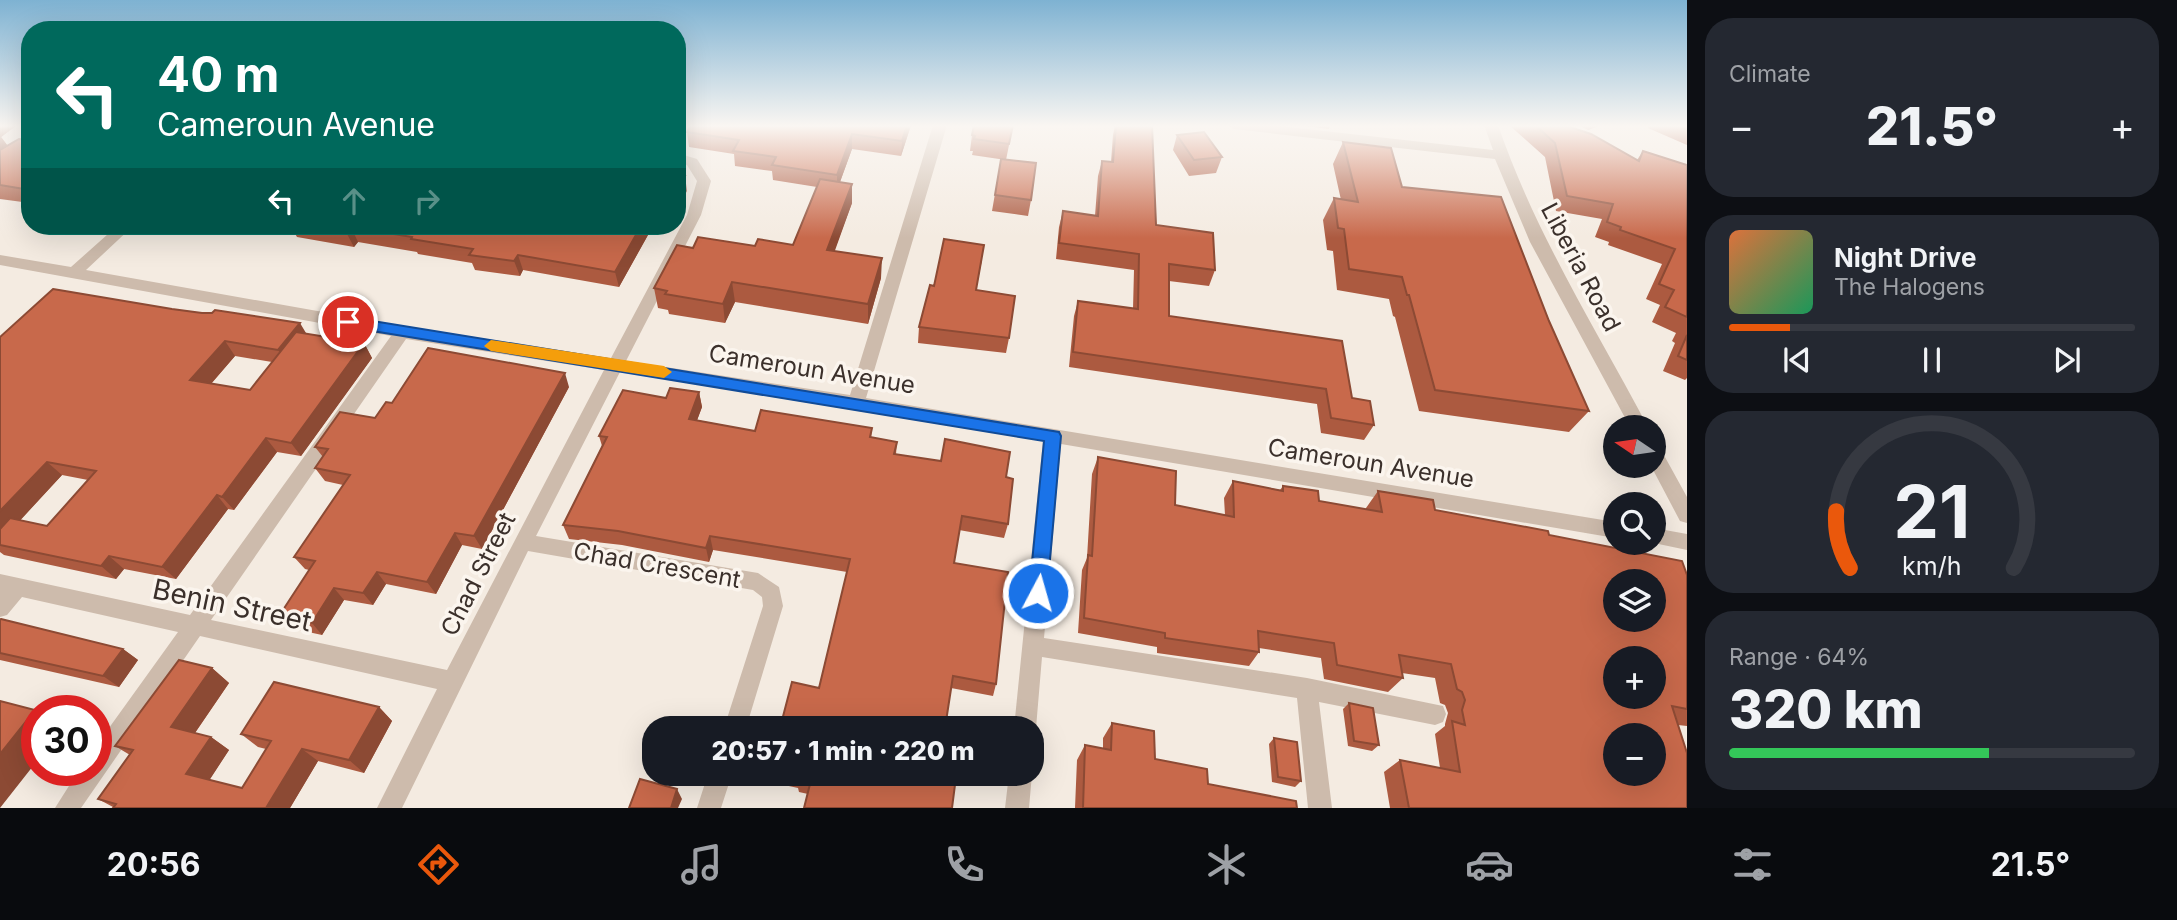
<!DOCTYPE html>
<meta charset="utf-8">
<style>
:root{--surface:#171b24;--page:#242831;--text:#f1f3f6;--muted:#9ea1a6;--line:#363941;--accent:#ea580c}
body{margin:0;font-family:Inter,sans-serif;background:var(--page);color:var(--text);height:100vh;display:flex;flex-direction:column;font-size:26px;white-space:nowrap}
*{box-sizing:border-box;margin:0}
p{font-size:23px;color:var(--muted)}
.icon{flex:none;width:38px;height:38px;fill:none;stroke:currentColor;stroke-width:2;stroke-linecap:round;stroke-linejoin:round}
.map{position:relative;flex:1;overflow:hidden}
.drawer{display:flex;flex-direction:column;gap:18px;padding:18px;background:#0d0f14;width:490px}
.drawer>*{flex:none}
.top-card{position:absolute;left:21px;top:21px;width:665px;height:214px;border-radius:28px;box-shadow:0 7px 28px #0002;background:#00695c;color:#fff;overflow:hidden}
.needle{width:46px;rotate:283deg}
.tools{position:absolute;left:1603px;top:415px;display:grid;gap:14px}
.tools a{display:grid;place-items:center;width:63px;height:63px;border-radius:50%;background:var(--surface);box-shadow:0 7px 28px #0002;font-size:35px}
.speed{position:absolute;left:21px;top:695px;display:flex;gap:14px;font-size:35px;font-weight:700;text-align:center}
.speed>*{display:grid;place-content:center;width:91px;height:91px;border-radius:50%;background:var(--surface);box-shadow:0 7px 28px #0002;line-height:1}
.speed .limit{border:10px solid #d22;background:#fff;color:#111}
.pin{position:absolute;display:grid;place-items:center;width:60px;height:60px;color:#fff;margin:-30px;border:4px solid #fff;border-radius:50%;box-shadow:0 2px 7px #0007}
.me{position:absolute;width:77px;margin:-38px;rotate:6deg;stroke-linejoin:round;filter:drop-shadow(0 0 5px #0008)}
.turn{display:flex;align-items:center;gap:24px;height:147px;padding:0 21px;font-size:32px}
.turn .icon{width:91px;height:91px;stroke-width:2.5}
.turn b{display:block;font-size:49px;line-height:60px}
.lanes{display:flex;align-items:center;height:66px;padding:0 21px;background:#0003;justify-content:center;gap:35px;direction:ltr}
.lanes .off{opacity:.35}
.big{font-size:52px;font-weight:800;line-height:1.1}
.drawer .tile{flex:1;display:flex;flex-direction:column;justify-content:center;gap:10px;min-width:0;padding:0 24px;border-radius:28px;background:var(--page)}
.drawer .dial{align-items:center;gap:0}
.dial svg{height:182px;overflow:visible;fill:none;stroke:var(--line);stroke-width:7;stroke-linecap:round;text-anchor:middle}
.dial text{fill:var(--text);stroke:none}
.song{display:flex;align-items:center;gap:21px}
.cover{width:84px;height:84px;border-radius:10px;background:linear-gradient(135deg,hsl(20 70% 55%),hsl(150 70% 35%))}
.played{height:7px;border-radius:4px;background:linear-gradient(90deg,var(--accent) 15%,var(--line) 15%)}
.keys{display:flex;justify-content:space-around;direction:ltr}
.heat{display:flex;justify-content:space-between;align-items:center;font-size:38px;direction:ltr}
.charge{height:10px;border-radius:5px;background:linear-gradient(90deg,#34c759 64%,var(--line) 0)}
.trip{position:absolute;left:642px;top:716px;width:402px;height:70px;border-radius:28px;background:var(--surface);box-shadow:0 7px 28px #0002;font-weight:800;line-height:70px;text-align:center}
.dock{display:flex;height:112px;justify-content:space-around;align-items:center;background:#090b0e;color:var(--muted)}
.dock .icon{width:49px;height:49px}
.dock .on{color:var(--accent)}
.dock b{font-size:32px;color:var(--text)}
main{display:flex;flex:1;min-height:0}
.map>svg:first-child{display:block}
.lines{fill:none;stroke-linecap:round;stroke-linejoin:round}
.minor{fill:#cdbbac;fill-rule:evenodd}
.wall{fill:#ac5a40;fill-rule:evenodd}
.shaded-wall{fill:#8c4a34}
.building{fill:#c8694b;stroke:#8c4a34;stroke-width:2;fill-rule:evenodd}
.route{fill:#1a73e8;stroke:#114b97;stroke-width:2}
.slow{fill:#f59e0b}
.labels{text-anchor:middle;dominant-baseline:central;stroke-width:7;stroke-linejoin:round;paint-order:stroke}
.street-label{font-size:24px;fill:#3b302b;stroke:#fbf5ee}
.near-street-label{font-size:28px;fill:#3b302b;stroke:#fbf5ee}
</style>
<main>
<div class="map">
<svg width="1687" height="808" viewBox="0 0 1687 808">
<rect width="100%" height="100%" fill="#f4ebe1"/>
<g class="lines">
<path class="minor" d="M933,125H947L866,398L1615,522V538L1061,444L1044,638L1307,678L1443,706L1446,714L1443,722L1435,725L1319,702L1332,808H1308L1297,698L1042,657L1036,728L1032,736V728H1014L1043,441L620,372L536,536L758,573L779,587L783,606L746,728H724L763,606L762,597L753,590L528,551L402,808H377L437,689L200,636L81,808H55L79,770H96V746L178,632L22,597L7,615L0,617V574L190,615L391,336L0,265V255L71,267L117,226H133L86,270L402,326L611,358L687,215L697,181L687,165L677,162V153L697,159L711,181L701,215L626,361L850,395ZM406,339L604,370L447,670L211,620Z
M1228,125H1271L1493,150L1484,125H1498C1535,233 1595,327 1648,427H1630L1530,242L1495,159L1234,129Z
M1654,446L1660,448L1687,497V523L1680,521L1651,466H1654Z
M1654,528L1687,534V550L1649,542H1654Z
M708,774H732L721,808H697Z
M1009,774H1032L1029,808H1005Z"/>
</g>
<path class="wall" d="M0,125H17L1,137L8,146L30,140V203L0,199Z
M691,125H911L901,156L852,149L840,182L852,184V203L834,251L881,278L868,324L735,302L725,323L669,314L668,310L658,308L654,288L693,248L793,245L817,187L773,180L772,171L735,166L734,154L689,147L687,132Z
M1013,125L1006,160L972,155L973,151H970L972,135Z
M1115,125H1152L1156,225L1215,270L1209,286L1169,281V316L1352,398L1374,425L1364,440L1321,433L1317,404L1069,367L1074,316L1078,301L1133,309L1134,270L1056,259L1059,227L1063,211L1095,216L1098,176L1102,161L1111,162L1113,135Z
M1297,125H1330L1329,129Z
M1509,125H1564L1637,160L1643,151L1687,165V378L1685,380L1663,371L1675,343L1672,341L1676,333L1652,322L1660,305L1646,299L1662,264L1608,245L1609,242L1595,237L1602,219L1556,211L1545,157Z
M1578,125H1601L1588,130Z
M1649,125H1687V145L1648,128Z
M1177,135L1222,157L1216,173L1189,176L1173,150Z
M1343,142L1402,187L1549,321L1589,411L1569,432L1419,411L1395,317L1393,316L1389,299L1337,290L1333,251L1327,250L1323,220L1334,198L1341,200L1333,164Z
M1001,159L1031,200L1028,216L992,211Z
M163,226H209L199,235L165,229Z
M259,226H653L619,287L523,270L520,276L475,270L472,263L418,254L417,252L358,242L354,247L297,237L293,230Z
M982,260L976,290L1009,338L1006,353L918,343L919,327L934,286Z
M307,334L364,343L372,358L301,456L277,452L234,510L228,509L176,579L124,569L116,579L4,555L0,552V337ZM235,356L272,362L250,390L211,384ZM62,475L88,480L47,526L20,520Z
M569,387L482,549L462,545L436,594L386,584L373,605L344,600L322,635L290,628L279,616L309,570L305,569L294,557L343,485L325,481L315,468L323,457L315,447L375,418L392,403Z
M699,392L702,407L697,420L755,431L872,428L871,438L897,442L896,454L1006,477L1008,524L1004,538L959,530L954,563L996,684L993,696L951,688H819L847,572L713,550L709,562L622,545L569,539L563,525L602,446L599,436L666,398Z
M1098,457L1175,505L1225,515L1224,498L1233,481L1280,490L1283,486L1319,501L1366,509V508L1378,491L1435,510L1549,535L1687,575V726L1678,725L1687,808H1390L1384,772L1400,760L1440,768L1435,734L1445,726V724L1448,713L1445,705L1440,703L1435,678L1402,673L1403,678L1388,692L1324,679L1321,658L1259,648V652L1249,666L1157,653V647L1078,633L1082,570L1087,558L1092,474Z
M0,620L123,649L138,660L119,687L0,660Z
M212,668L229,683L195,733L211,737L229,750L209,780L242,788L266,749L258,747L241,734L379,707L392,721L364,773L318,761L290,808L113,807L98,799L130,755L115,746Z
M1349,703L1379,745L1372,751L1348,746L1343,709Z
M1112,723L1155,759L1208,784L1297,808H1075L1077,760L1085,745L1103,749V738Z
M1274,738L1301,781L1295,787L1272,782L1269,744Z
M746,774H939L808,794L799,792L798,788L747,777Z"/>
<path class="shaded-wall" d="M0,125H17L1,137L9,148L0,158Z
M907,125H911L901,156L902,141Z
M1592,125H1601L1588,130Z
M852,134V149L837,190V175Z
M685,176L687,191L677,209V190Z
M30,184V195L24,189Z
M852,184V203L828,270L827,250Z
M193,226H209L199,235Z
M641,226H653L619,287L615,272Z
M351,227L358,242L354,247L346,232Z
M518,255L523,270L520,276L514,261Z
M882,258L881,278L868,324V304Z
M732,282L735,302L725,323L723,304Z
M300,323L309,338L288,364L278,350Z
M225,341L235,356L202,394L190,380Z
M364,343L372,358L301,456L291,443Z
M565,373L569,387L482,549L474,536Z
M699,392L702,407L692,434L689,419Z
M266,438L277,452L234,510L222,497Z
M47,462L62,475L4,538L0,535V511Z
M217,495L228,509L176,579L162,567Z
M455,533L462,545L436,594L427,582Z
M710,536L713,550L709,562L706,548Z
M109,556L124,569L116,579L101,566Z
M377,572L386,584L373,605L363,593Z
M334,588L344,600L322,635L312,623Z
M123,649L138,660L119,687L103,676Z
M212,668L229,683L190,740L171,727Z
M379,707L392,721L364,773L349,760Z
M35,710L37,712V761L0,808V754Z
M211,737L229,750L205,787L186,774Z
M302,749L318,761L290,808H266Z
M677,789L682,799L678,808H671Z"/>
<path class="building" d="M691,125H907L902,141L852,134L837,175L772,165L776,157L733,151L739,140L687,132Z
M974,125H1013L1009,144L974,139L975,136L972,135Z
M1116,125H1152L1156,225L1213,233L1215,270L1169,264V316L1342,341L1352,398L1370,401L1374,425L1331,418L1326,389L1073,352L1078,301L1138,309L1139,254L1059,243L1063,211L1098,216L1102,161L1113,162Z
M1535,125H1564L1591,134L1639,161L1643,151L1687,165V317L1665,307L1674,290L1659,284L1675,249L1620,230L1621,227L1607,222L1613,204L1567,196L1555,143Z
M1676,125H1687V130Z
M1204,132L1222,157L1194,160L1177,135Z
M19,139L30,140V184L24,189L0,185V150Z
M1343,142L1391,148L1402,187L1501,197L1549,321L1589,411L1435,390L1409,295H1407L1402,277L1349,269L1344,229L1338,228L1334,198L1358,202Z
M1001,159L1036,163L1031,200L995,195Z
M677,175L685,176L677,190Z
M820,179L852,184L827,250L882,258L868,304L732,282L723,304L665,294L667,291L654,288L677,245L693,248L698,237L755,246L758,239L793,245Z
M309,226H641L615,272L518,255L514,261L469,255L473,249L411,239L412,237L351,227L346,232Z
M944,239L984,245L976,290L1015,296L1009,338L919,327L930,285L934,286Z
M53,289L172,309L202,313H212L215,310L300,323L278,350L225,341L190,380L250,390L296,332L364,343L291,443L266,438L222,497L217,495L162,567L109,556L101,566L0,545V529L10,518L47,526L96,471L47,462L0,511V337Z
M1687,335V360L1678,356Z
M428,348L565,373L474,536L455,533L427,582L377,572L363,593L334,588L312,623L279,616L315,561L294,557L350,475L315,468L328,449L315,447L340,412L375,418L386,402L392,403Z
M670,388L699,392L689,419L755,431L761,410L872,428L870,437L897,442L894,454L941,461L945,439L1010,452L1006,477L1013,479L1008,524L962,516L954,563L1008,572L996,684L953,676L945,728H780L792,682L819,688L850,559L710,536L706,548L618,531L563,525L607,437L599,436L623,390L666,398Z
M1098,457L1176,471L1175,505L1234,517L1233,481L1283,491V486L1318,491L1319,501L1382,512L1378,491L1433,500L1435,510L1548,531L1549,535L1682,561L1687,575V709L1672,706L1687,753V808H1409L1400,760L1460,772L1452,721L1465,725L1462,710L1465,700L1462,692L1457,689L1451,664L1399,655L1403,678L1337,665L1334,643L1258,631L1259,652L1165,638V633L1084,618L1088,555L1092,556ZM1615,581H1654V620H1615ZM1615,658H1654V696H1615ZM1615,735H1654V774H1615Z
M1,619L123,649L103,676L0,653V620Z
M179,660L212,668L171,727L211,737L186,774L242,788L271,741L241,734L274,682L379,707L349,760L302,749L266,808H113L116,804L98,799L133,750L115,746Z
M0,701L35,710L0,754Z
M1349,703L1373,708L1379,745L1354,741Z
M1112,723L1154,731L1155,759L1207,769L1208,784L1296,801L1297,808H1083L1085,745L1111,750Z
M1274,738L1297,742L1301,781L1278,777Z
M778,774H939L956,777L952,808H804L810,784L798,782L799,778Z
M640,779L677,789L671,808H629Z"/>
<linearGradient id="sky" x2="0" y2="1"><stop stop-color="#7eb2d2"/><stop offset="0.53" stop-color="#faf6f2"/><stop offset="1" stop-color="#faf6f2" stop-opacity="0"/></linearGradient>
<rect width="1687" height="238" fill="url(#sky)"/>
<path class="route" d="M348,317L1059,432L1061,436L1047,593L1045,599L1038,602L1032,599L1029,593L1044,441L342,326L340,322L342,318Z"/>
<path class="slow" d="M491,340L664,366L672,372L664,378L491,351L484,346Z"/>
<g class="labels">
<g class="street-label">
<text transform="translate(1581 267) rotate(62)">Liberia Road</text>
<text transform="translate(812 369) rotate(9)">Cameroun Avenue</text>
<text transform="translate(1371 463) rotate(9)">Cameroun Avenue</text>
<text transform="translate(657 565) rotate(10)">Chad Crescent</text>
<text transform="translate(478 574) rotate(-63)">Chad Street</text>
</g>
<g class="near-street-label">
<text transform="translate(232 605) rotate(12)">Benin Street</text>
</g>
</g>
</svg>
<div class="tools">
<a><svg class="needle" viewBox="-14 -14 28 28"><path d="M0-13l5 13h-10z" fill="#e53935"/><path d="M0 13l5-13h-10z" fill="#9ea1a6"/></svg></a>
<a><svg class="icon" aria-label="search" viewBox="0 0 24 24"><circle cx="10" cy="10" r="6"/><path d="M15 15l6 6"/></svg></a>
<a><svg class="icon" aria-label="layers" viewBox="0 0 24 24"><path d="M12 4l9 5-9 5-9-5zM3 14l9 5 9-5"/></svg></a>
<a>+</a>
<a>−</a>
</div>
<div class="speed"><div class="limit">30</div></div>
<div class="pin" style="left:348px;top:322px;background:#d93025"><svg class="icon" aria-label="arrive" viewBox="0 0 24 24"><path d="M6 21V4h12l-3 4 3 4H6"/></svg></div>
<svg class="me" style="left:1038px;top:593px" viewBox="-20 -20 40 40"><circle r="17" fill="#1a73e8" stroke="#fff" stroke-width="3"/><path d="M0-11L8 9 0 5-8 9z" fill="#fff"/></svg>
<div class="trip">20:57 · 1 min · 220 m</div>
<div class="top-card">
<div class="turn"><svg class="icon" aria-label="left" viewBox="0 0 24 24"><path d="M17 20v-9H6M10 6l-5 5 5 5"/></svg><div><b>40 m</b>Cameroun Avenue</div></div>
<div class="lanes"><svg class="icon" aria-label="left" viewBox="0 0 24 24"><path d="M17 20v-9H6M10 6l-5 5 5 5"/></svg><svg class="icon off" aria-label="ahead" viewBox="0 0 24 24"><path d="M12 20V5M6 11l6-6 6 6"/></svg><svg class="icon off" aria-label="right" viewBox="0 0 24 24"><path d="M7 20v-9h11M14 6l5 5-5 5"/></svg></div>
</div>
</div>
<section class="drawer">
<div class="tile"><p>Climate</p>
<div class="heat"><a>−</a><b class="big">21.5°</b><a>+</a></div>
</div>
<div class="tile">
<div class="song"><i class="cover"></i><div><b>Night Drive</b><p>The Halogens</p></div></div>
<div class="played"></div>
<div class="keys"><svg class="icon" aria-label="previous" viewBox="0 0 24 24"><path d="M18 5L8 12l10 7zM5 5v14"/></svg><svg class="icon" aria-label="pause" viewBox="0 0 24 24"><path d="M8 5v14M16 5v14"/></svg><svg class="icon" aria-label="next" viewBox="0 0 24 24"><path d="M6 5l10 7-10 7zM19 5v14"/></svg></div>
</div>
<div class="tile dial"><svg viewBox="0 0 100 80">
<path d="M14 69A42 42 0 1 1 86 69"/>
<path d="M14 69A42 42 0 0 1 8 44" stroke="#ea580c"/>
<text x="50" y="56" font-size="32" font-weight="700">21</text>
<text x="50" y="72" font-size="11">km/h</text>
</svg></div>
<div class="tile"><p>Range · 64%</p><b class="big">320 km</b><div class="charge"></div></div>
</section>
</main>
<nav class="dock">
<b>20:56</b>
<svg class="icon on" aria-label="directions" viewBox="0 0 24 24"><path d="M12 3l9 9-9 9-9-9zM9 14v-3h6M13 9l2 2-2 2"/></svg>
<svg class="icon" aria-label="music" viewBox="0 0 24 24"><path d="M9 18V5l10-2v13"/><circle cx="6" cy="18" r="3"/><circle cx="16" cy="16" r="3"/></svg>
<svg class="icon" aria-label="phone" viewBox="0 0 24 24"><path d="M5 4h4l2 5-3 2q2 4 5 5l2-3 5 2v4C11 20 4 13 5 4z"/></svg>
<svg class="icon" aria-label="climate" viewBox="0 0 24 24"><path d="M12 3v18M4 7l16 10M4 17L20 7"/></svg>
<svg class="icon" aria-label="car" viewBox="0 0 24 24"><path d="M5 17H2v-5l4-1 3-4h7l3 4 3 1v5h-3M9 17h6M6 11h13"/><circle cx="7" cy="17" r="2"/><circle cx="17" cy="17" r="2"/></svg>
<svg class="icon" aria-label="filters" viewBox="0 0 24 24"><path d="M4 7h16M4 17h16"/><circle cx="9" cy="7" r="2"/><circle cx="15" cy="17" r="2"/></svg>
<b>21.5°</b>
</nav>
